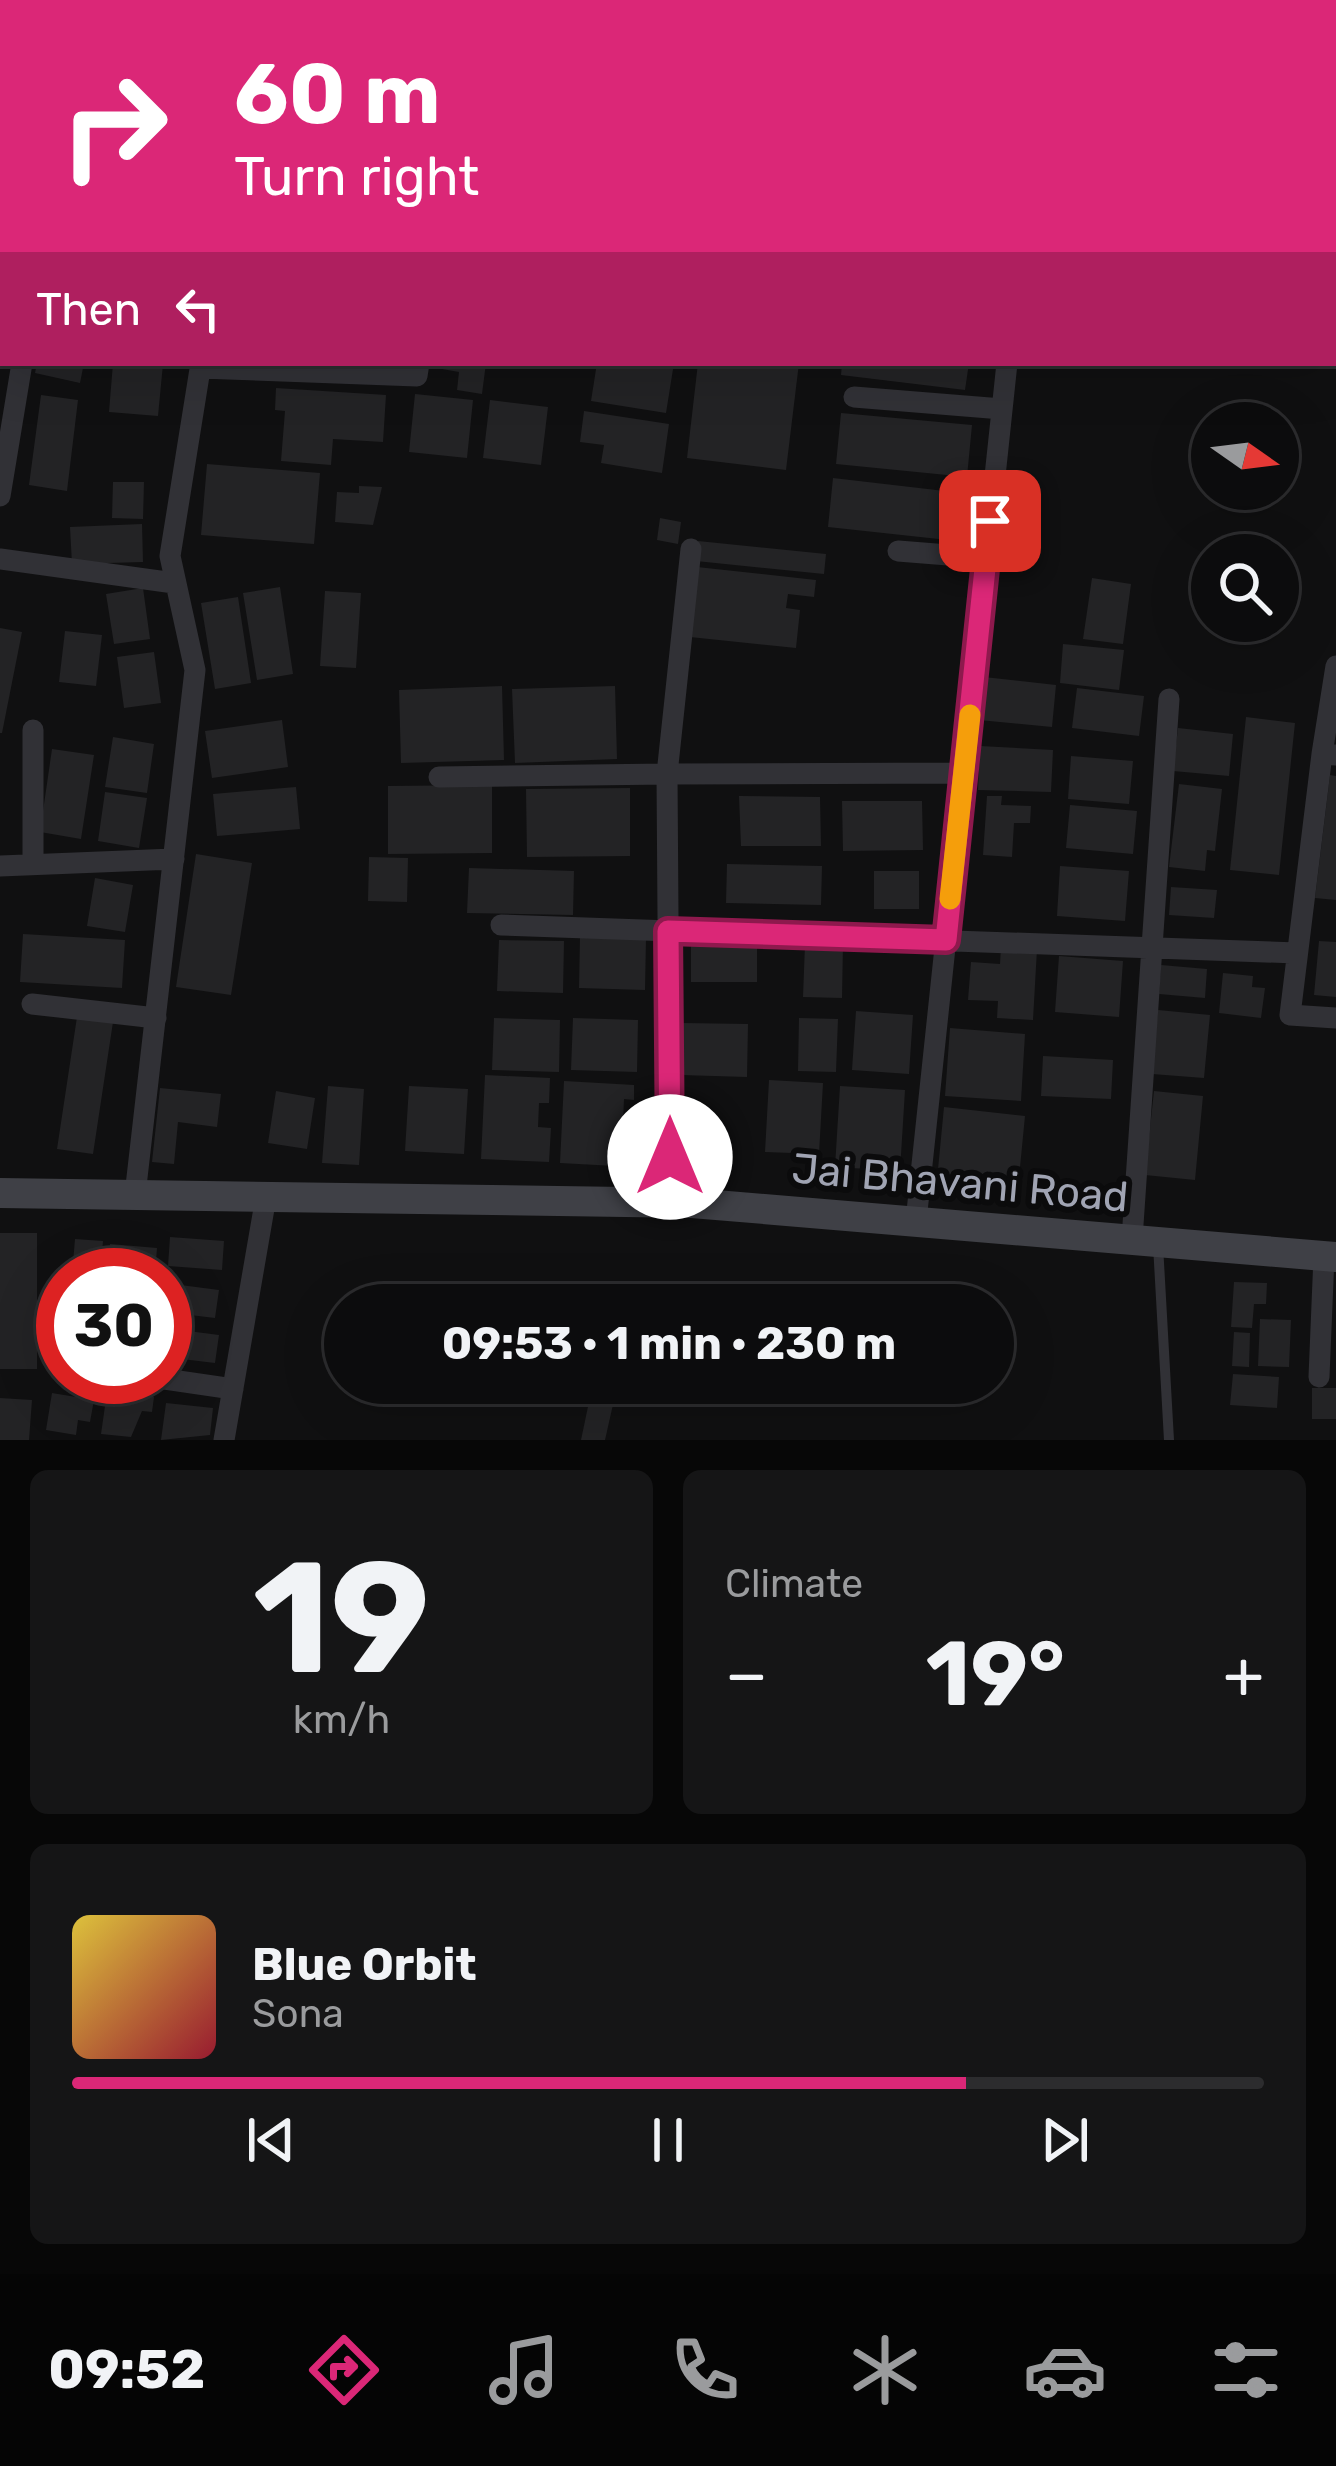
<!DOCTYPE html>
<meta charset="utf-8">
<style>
:root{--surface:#0c0c0d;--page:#151516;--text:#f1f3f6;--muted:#9a9b9d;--line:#2c2c2e;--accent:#db2777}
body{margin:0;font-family:Rubik,sans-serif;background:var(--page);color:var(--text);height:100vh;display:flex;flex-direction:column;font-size:45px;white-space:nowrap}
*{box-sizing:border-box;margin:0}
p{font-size:39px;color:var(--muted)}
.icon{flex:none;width:66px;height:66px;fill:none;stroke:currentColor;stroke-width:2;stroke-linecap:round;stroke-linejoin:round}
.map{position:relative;height:1440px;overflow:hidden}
.details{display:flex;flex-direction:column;gap:30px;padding:30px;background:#070707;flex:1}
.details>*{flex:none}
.guide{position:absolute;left:0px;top:0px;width:1338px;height:366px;box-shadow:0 12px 48px #0002,0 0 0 3px var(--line);background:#db2777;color:#fff;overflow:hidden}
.needle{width:78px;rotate:104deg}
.fabs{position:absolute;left:1191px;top:402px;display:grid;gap:24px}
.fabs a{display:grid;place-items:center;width:108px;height:108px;border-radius:50%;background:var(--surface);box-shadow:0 12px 48px #0002,0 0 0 3px var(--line);font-size:60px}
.speed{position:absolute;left:36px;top:1248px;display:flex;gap:24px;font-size:60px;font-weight:700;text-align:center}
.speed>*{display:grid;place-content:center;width:156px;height:156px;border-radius:50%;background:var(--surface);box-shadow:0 12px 48px #0002,0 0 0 3px var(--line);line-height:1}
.speed .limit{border:18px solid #d22;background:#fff;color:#111}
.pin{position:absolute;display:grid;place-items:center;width:102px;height:102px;color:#fff;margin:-51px;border-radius:24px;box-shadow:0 6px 18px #0006}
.me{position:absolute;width:132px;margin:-66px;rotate:0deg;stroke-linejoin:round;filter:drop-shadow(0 0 9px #0008)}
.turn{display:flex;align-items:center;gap:42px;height:252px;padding:0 36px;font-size:54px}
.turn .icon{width:156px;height:156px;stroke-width:2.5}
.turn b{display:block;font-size:84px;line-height:102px}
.then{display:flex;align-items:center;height:114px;padding:0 36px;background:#0003;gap:24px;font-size:45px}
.big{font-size:90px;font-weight:700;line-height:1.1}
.details .widget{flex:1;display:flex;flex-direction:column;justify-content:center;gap:18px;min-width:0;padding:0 42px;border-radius:18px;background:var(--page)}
.details .dial{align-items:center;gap:0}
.dial b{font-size:156px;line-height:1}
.song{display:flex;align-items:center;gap:36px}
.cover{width:144px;height:144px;border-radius:18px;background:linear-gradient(135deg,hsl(50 70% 55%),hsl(350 70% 35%))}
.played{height:12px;border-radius:6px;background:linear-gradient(90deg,var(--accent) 75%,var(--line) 75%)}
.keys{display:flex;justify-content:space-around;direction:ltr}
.heat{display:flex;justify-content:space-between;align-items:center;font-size:66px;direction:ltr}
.details .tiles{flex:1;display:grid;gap:30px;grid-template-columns:1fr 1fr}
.widget:last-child{grid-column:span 2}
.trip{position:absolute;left:324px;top:1284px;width:690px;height:120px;border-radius:60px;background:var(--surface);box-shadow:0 12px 48px #0002,0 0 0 3px var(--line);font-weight:700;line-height:120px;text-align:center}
.menu{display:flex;height:192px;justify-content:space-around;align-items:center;background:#050505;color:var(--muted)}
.menu .icon{width:84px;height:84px}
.menu .current{color:var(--accent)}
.menu b{font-size:54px;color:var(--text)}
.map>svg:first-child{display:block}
.building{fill:#232325}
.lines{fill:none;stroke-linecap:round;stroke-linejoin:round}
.lane{stroke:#313136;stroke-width:10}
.street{stroke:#313136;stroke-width:21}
.secondary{stroke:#3f4046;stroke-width:30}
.route-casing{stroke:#8e194d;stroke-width:30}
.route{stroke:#db2777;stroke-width:21}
.slow{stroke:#f59e0b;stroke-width:21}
.labels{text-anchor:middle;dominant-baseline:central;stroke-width:12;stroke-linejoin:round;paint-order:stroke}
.street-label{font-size:42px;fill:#a0a4b3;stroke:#0b0b0c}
</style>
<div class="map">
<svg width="1336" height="1440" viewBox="0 0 1336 1440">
<rect width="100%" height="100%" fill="#101011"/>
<path class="building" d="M37,363H84L80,383L35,373Z
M113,363L163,364L158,416L109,412Z
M442,363H486L482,394L457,390L459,372L442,369Z
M597,363H674L666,413L591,401Z
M698,363H799L786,470L687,458Z
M842,363H969L965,390L841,375Z
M276,388L386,395L383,442L333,439L331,465L281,461L285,411L275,410Z
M415,394L473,400L467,458L409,452Z
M41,395L78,400L67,491L29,485Z
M490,400L548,407L541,465L483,458Z
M584,411L669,424L662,473L601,463L604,445L580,442Z
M841,413L972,425L967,477L836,464Z
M207,464L320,473L314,544L201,535Z
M833,478L962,493L957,541L828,527Z
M113,482H144L143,519L112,518Z
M359,486L382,487L373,525L335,522L337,492L359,493Z
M660,518L681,522L678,544L657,540Z
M142,524L143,562L72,564L70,527Z
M698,541L826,554L824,574L696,561Z
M697,567L816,580L814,597L788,594L786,608L800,610L796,648L690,637Z
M1092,578L1131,584L1123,644L1083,639Z
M280,587L293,674L257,680L243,593Z
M143,588L150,639L114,644L106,594Z
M325,591L361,593L356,668L320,666Z
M238,597L251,683L215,689L201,603Z
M0,628L22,632L2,733H0Z
M65,631L102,635L96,686L59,682Z
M1063,644L1124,650L1119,690L1060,683Z
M154,652L161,703L124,708L117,657Z
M984,677L1056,685L1052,727L979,720Z
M502,686L504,760L401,763L399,690Z
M615,686L617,759L515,763L512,689Z
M1077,688L1144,696L1139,736L1072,728Z
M1246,717L1295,723L1279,875L1230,870Z
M282,720L288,767L212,778L205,731Z
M1178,728L1233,734L1229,776L1173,771Z
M113,737L154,744L147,793L105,787Z
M980,746L1053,750L1051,792L978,790Z
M52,749L94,755L81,839L40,832Z
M1071,756L1133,761L1129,804L1068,799Z
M1330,775L1336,776V900L1315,898Z
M1179,784L1222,789L1215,851L1207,850L1205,871L1169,867Z
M492,785V853L388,854V786Z
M296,787L300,829L217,836L213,794Z
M630,788V856L527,857L526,789Z
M105,792L147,798L139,848L98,841Z
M739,796L820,797L821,846H741Z
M987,796H1002L1001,805L1031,806L1030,823H1014L1012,857L983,855Z
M842,801H922L923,850L843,851Z
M1070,805L1137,811L1133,854L1066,848Z
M196,854L252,863L231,995L176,987Z
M369,857L408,858L407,902L368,901Z
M727,864L822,866L821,905L726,903Z
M1060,866L1129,871L1125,921L1057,916Z
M469,868L574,871L573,915L467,913Z
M874,871H919V909H874Z
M95,878L133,885L125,932L87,926Z
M1171,887L1217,890L1214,918L1169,915Z
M23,934L125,940L122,988L20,982Z
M580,937L646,938L645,990L579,988Z
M499,940L564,941L563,993L497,991Z
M1319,941L1336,942V997L1314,995Z
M691,943L757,944V982H691Z
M805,944H843L842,998L803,997Z
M1001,947L1037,949L1033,1020L997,1018L998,1001L968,1000L971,962L1000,964Z
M1059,956L1123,961L1119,1017L1055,1012Z
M1161,965L1207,969L1205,998L1159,994Z
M1223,973L1253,976L1252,987L1265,988L1261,1018L1219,1013Z
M1158,1010L1210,1015L1204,1078L1152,1074Z
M856,1011L913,1015L909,1074L852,1070Z
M77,1017L113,1022L93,1154L57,1149Z
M494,1018L560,1020L559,1072L492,1070Z
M573,1018L638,1020L637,1072L571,1070Z
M799,1018L838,1019L836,1072L798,1071Z
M682,1023L748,1024L747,1077L681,1075Z
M950,1028L1025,1034L1021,1101L945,1096Z
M1043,1056L1113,1060L1111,1099L1041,1096Z
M485,1075L550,1078L549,1103H539L538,1127L551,1128L549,1162L481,1159Z
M769,1080L823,1083L819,1154L765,1152Z
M564,1081L634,1085V1100L624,1099L623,1122L636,1123L633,1167L560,1163Z
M328,1086L364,1089L359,1165L322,1163Z
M409,1086L468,1089L464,1154L405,1151Z
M840,1086L905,1090L900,1171L835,1167Z
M160,1088L221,1094L217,1127L178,1122L174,1164L152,1162Z
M276,1091L315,1098L307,1149L268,1143Z
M1154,1091L1203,1096L1195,1180L1145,1175Z
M944,1107L1025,1116L1017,1198L936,1190Z
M0,1233H37V1369H0Z
M170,1237L224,1241L222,1270L168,1266Z
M75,1239L103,1241L100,1275H72Z
M110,1244L157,1248L155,1274L108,1270Z
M1234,1282L1267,1283L1266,1304H1254L1252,1328L1231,1327Z
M165,1283L219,1290L215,1318L165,1312Z
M1260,1319L1291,1320L1289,1367L1258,1366Z
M165,1328L219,1335L215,1363L165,1357Z
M1234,1332L1250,1333L1249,1367L1232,1366Z
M1233,1374L1279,1377L1277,1408L1230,1405Z
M1312,1388H1336V1419H1312Z
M107,1392L154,1397L152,1412L142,1411L131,1437L101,1434Z
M52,1393L94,1400L90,1422L78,1420L76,1435L46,1430Z
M604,1395L614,1400L605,1440H581L590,1397Z
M0,1398L32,1400L29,1440H0Z
M166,1403L213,1408L210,1435L161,1440Z"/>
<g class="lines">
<path class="lane" d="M1158,1245L1169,1440"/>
<path class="street" d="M257,3L258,0
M445,3V0
M605,3V0
M0,7L3,8
M0,110H3
M200,368L417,376L419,363
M854,397L1002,409
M0,496L22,363
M898,551L986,558
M0,559L174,583
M1322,754L1336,666
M1336,755L1322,754L1290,1015L1336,1018
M439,777L667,774L691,549
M33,863V730
M0,866L174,859
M501,925L1297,953
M32,1004L156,1018
M135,1195L195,670L170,556L201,363
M670,1203L667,774L963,773
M916,1221L1007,363
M1132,1239L1169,699
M151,1377L233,1389
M1319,1377L1324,1256
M224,1440L266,1197"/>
<path class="secondary" d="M0,1193L692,1203L1336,1257"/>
</g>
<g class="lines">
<defs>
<path id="route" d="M670,1157L668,931L946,940L990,521"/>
</defs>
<use href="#route" class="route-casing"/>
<use href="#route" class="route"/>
<path class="slow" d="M950,899L970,715"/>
</g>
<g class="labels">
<g class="street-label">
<text transform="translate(960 1183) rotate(5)">Jai Bhavani Road</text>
</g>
</g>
</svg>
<div class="fabs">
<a><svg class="needle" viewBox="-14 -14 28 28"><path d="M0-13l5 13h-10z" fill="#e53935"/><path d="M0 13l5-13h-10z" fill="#9a9b9d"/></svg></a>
<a><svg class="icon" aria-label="search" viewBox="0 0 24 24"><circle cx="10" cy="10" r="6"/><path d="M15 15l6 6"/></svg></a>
</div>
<div class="speed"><div class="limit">30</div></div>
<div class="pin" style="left:990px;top:521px;background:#d93025"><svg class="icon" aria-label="arrive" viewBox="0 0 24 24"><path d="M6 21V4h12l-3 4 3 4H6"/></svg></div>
<svg class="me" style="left:670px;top:1157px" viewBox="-20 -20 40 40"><circle r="19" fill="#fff"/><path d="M0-13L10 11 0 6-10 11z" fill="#db2777"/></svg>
<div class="trip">09:53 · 1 min · 230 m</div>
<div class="guide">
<div class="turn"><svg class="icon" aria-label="right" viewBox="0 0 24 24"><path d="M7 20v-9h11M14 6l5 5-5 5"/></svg><div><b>60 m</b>Turn right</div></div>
<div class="then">Then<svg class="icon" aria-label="left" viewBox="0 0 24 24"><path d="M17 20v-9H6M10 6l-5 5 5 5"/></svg></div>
</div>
</div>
<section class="details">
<div class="tiles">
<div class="widget dial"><b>19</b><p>km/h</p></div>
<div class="widget"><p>Climate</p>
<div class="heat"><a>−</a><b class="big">19°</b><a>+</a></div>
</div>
<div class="widget">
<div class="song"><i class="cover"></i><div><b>Blue Orbit</b><p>Sona</p></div></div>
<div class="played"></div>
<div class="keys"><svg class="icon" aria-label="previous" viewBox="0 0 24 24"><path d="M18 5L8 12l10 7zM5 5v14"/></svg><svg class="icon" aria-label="pause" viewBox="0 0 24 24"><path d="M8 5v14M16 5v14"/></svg><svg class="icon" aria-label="next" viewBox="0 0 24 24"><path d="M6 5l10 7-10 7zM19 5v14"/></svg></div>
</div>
</div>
</section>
<nav class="menu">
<b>09:52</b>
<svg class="icon current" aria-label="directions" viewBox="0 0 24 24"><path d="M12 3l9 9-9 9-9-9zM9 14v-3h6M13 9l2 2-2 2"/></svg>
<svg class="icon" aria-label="music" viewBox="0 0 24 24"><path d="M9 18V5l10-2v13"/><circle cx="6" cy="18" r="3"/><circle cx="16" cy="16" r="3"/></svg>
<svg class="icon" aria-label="phone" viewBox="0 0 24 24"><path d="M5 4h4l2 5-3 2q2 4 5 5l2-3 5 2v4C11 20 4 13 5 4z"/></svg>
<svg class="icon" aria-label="climate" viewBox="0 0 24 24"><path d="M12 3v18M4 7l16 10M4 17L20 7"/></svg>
<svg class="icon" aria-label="car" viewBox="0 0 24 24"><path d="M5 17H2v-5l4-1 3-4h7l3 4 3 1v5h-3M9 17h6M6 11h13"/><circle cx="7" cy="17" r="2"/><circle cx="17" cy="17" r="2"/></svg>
<svg class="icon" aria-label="filters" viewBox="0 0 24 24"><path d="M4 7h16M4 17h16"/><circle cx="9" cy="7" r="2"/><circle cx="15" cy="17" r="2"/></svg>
</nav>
